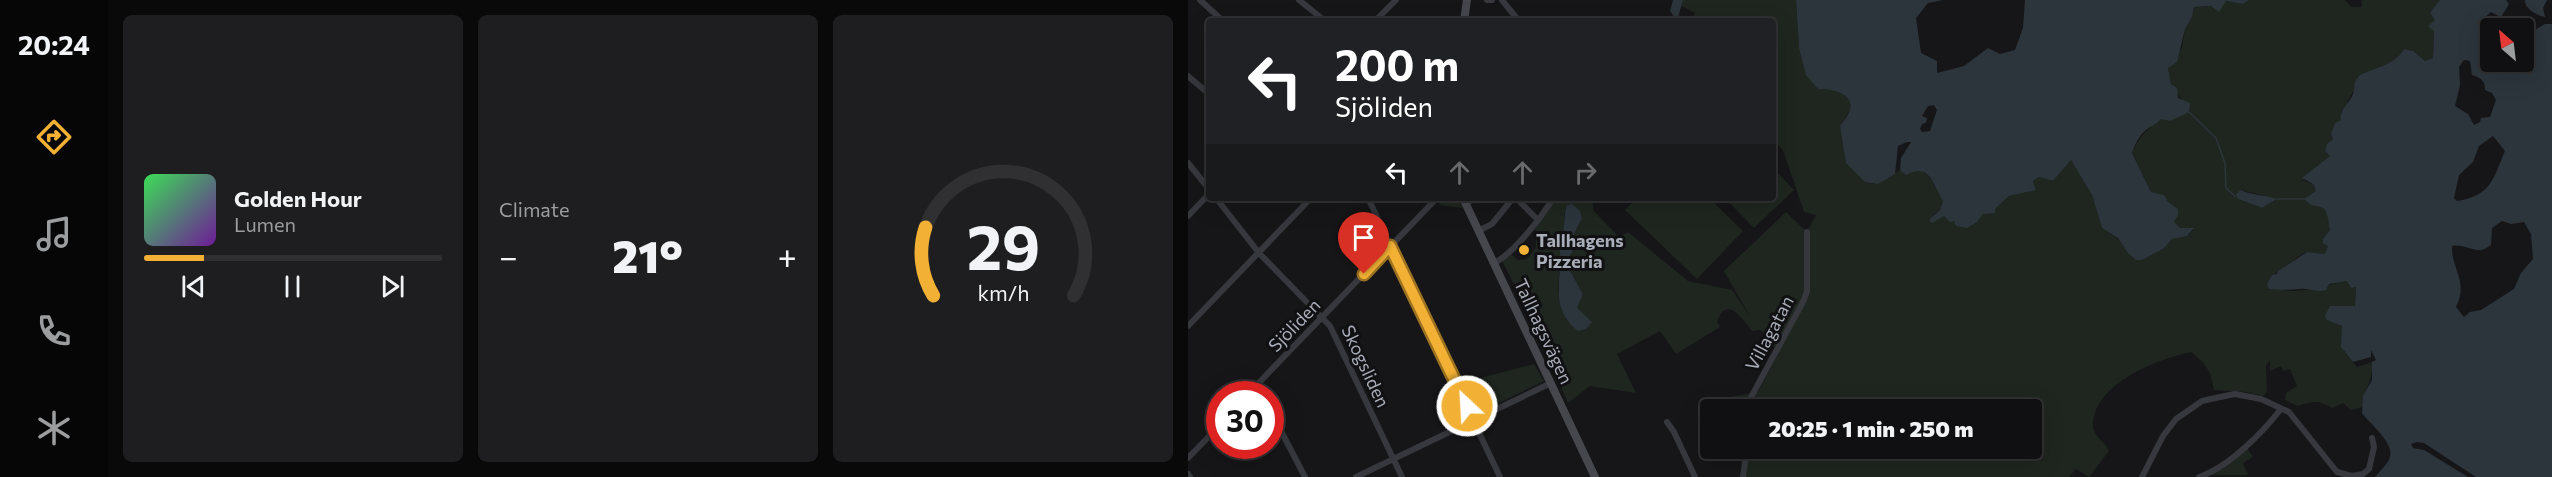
<!DOCTYPE html>
<meta charset="utf-8">
<style>
:root{--surface:#101012;--page:#1e1e20;--text:#f1f3f6;--muted:#9c9d9f;--line:#303032;--accent:#f2b134}
body{margin:0;font-family:Commissioner,sans-serif;background:var(--page);color:var(--text);height:100vh;display:flex;flex-direction:column;font-size:22px;white-space:nowrap}
*{box-sizing:border-box;margin:0}
p{font-size:20px;color:var(--muted)}
.icon{flex:none;width:33px;height:33px;fill:none;stroke:currentColor;stroke-width:2;stroke-linecap:round;stroke-linejoin:round}
.map{position:relative;flex:1;overflow:hidden}
.side{display:flex;flex-direction:column;gap:15px;padding:15px;background:#09090a;width:1080px}
.side>*{flex:none}
.top-card{position:absolute;left:18px;top:18px;width:570px;height:183px;border-radius:6px;box-shadow:0 6px 24px #0002,0 0 0 2px var(--line);background:#202124;color:#fff;overflow:hidden}
.needle{width:39px;rotate:332deg}
.buttons{position:absolute;left:1292px;top:18px;display:grid;gap:12px}
.buttons a{display:grid;place-items:center;width:54px;height:54px;border-radius:6px;background:var(--surface);box-shadow:0 6px 24px #0002,0 0 0 2px var(--line);font-size:30px}
.speed{position:absolute;left:18px;top:381px;display:flex;gap:12px;font-size:30px;font-weight:700;text-align:center}
.speed>*{display:grid;place-content:center;width:78px;height:78px;border-radius:50%;background:var(--surface);box-shadow:0 6px 24px #0002,0 0 0 2px var(--line);line-height:1}
.speed .limit{border:9px solid #d22;background:#fff;color:#111}
.pin{position:absolute;display:grid;place-items:center;width:51px;height:51px;color:#fff;margin:-62px -26px;border-radius:50% 50% 50% 0;rotate:-45deg;box-shadow:0 0 6px #0007}
.pin .icon{rotate:45deg}
.me{position:absolute;width:66px;margin:-33px;rotate:335deg;stroke-linejoin:round;filter:drop-shadow(0 0 4px #0008)}
.turn{display:flex;align-items:center;gap:21px;height:126px;padding:0 30px;font-size:27px}
.turn .icon{width:78px;height:78px;stroke-width:2.5}
.turn b{display:block;font-size:42px;line-height:51px}
.lanes{display:flex;align-items:center;height:57px;padding:0 30px;background:#0003;justify-content:center;gap:30px;direction:ltr}
.lanes .off{opacity:.35}
.big{font-size:45px;font-weight:800;line-height:1.1}
.side .tile{flex:1;display:flex;flex-direction:column;justify-content:center;gap:9px;min-width:0;padding:0 21px;border-radius:9px;background:var(--page)}
.side .dial{align-items:center;gap:0}
.dial svg{height:156px;overflow:visible;fill:none;stroke:var(--line);stroke-width:7;stroke-linecap:round;text-anchor:middle}
.dial text{fill:var(--text);stroke:none}
.song{display:flex;align-items:center;gap:18px}
.cover{width:72px;height:72px;border-radius:9px;background:linear-gradient(135deg,hsl(130 70% 55%),hsl(280 70% 35%))}
.played{height:6px;border-radius:3px;background:linear-gradient(90deg,var(--accent) 20%,var(--line) 20%)}
.keys{display:flex;justify-content:space-around;direction:ltr}
.heat{display:flex;justify-content:space-between;align-items:center;font-size:33px;direction:ltr}
.side .tiles{flex:1;display:grid;gap:15px;grid-template-columns:repeat(3,1fr)}
.trip{position:absolute;left:512px;top:399px;width:342px;height:60px;border-radius:6px;background:var(--surface);box-shadow:0 6px 24px #0002,0 0 0 2px var(--line);font-weight:800;line-height:60px;text-align:center}
main{display:flex;flex:1;min-height:0}
.tab-bar{display:flex;flex-direction:column;width:108px;justify-content:space-around;align-items:center;background:#060607;color:var(--muted)}
.tab-bar .icon{width:42px;height:42px}
.tab-bar .on{color:var(--accent)}
.tab-bar b{font-size:27px;color:var(--text)}
.map>svg:first-child{display:block}
.green{fill:#1e261f;fill-rule:evenodd}
.water{fill:#2c353c;fill-rule:evenodd}
.pier{fill:#161618}
.lines{fill:none;stroke-linecap:round;stroke-linejoin:round}
.stream{stroke:#2c353c;stroke-width:1.5}
.minor{stroke:#37383d;stroke-width:6}
.secondary{stroke:#45474d;stroke-width:8}
.route-casing{stroke:#9d7322;stroke-width:15}
.route{stroke:#f2b134;stroke-width:10}
.poi-dot{fill:#f2b134;stroke:#111113;stroke-width:2}
.labels{text-anchor:middle;dominant-baseline:central;stroke-width:6;stroke-linejoin:round;paint-order:stroke}
.poi-label{font-size:18px;font-weight:bold;fill:#a8adb8;stroke:#111113;text-anchor:start}
.street-label{font-size:18px;fill:#a8adb8;stroke:#111113}
</style>
<main>
<nav class="tab-bar">
<b>20:24</b>
<svg class="icon on" aria-label="directions" viewBox="0 0 24 24"><path d="M12 3l9 9-9 9-9-9zM9 14v-3h6M13 9l2 2-2 2"/></svg>
<svg class="icon" aria-label="music" viewBox="0 0 24 24"><path d="M9 18V5l10-2v13"/><circle cx="6" cy="18" r="3"/><circle cx="16" cy="16" r="3"/></svg>
<svg class="icon" aria-label="phone" viewBox="0 0 24 24"><path d="M5 4h4l2 5-3 2q2 4 5 5l2-3 5 2v4C11 20 4 13 5 4z"/></svg>
<svg class="icon" aria-label="climate" viewBox="0 0 24 24"><path d="M12 3v18M4 7l16 10M4 17L20 7"/></svg>
</nav>
<section class="side">
<div class="tiles">
<div class="tile">
<div class="song"><i class="cover"></i><div><b>Golden Hour</b><p>Lumen</p></div></div>
<div class="played"></div>
<div class="keys"><svg class="icon" aria-label="previous" viewBox="0 0 24 24"><path d="M18 5L8 12l10 7zM5 5v14"/></svg><svg class="icon" aria-label="pause" viewBox="0 0 24 24"><path d="M8 5v14M16 5v14"/></svg><svg class="icon" aria-label="next" viewBox="0 0 24 24"><path d="M6 5l10 7-10 7zM19 5v14"/></svg></div>
</div>
<div class="tile"><p>Climate</p>
<div class="heat"><a>−</a><b class="big">21°</b><a>+</a></div>
</div>
<div class="tile dial"><svg viewBox="0 0 100 80">
<path d="M14 69A42 42 0 1 1 86 69"/>
<path d="M14 69A42 42 0 0 1 10 34" stroke="#f2b134"/>
<text x="50" y="56" font-size="32" font-weight="700">29</text>
<text x="50" y="72" font-size="11">km/h</text>
</svg></div>
</div>
</section>
<div class="map">
<svg width="1364" height="477" viewBox="0 0 1364 477">
<rect width="100%" height="100%" fill="#161618"/>
<path class="green" d="M495,0H608L611,48L641,88L654,92L662,101V110L652,126L655,141L677,182L690,184L712,170L716,172L734,170C745,179 747,189 755,200L752,210L745,215L756,216L783,224L789,221L795,214L807,209L821,196L848,190L845,181L851,177L865,181L883,159L904,195L914,228C920,232 927,235 931,240C939,249 942,259 954,260L984,238L999,236L1006,229L991,228L986,222L990,209L963,192L944,153C950,138 959,129 972,119C979,115 992,115 1001,111L983,84L980,68L994,48L997,29L1004,17L1006,7L1023,6L1038,1L1055,4L1061,0H1157L1163,7H1173L1174,0H1252L1246,31L1245,58L1237,62L1216,49C1208,61 1192,72 1176,73L1153,113V120L1147,123L1143,134L1145,139L1139,144L1137,151L1142,156L1115,180L1125,184L1128,191L1119,203C1126,204 1134,205 1138,210C1145,219 1142,246 1137,254L1119,252L1114,254L1083,277L1081,283C1101,300 1135,285 1159,281L1163,287H1168L1167,306H1149L1141,320L1154,326L1155,350L1169,367L1184,362C1186,380 1175,390 1175,407L1163,410L1155,403L1144,408C1131,400 1124,401 1110,406L1097,400L1098,393L1109,386L1102,369L1095,371L1093,366L1082,371V360L1078,366L1079,392L1075,396L1058,392L1026,390C1023,371 1018,363 1003,352C969,359 908,383 905,423C904,436 917,441 921,451L901,477L888,469L881,477H557L562,449L843,448V410H563V407L531,405L537,398L570,392L589,356L585,343L572,330L564,331C555,319 538,294 529,322L532,327L488,354L472,331L429,354L448,393L402,386L380,403L344,319L313,259L321,253L330,260L339,259L348,247L347,229L368,198H404L406,211L431,237L440,232L500,281L544,290L563,318L536,271L598,212L619,232L628,215L616,212L595,150L585,140V21H505L507,13L492,5ZM1053,190L1089,199L1074,208L1050,199ZM376,213L394,218L386,234L384,253L379,259L380,267L395,294L389,308L378,320L370,291L373,253L371,243L376,236Z
M585,168L606,190L566,228L537,198H585Z
M256,198H270L275,208L251,205Z
M449,198H521L555,231L509,279L437,210Z
M346,364L356,381L288,414L273,383Z
M1059,448L1065,457L1055,463L1060,475H1022Z"/>
<path class="water" d="M485,0H495L489,21H483L485,15L482,11Z
M608,0H755L740,3L728,18L733,53L749,61V73L776,66L800,48L812,54L827,50L835,28L837,0H1061L1055,4L1038,1L1031,12L1023,6L1006,7L1004,17L997,29L989,62L980,68L983,84L989,88L990,98L1002,103L1001,112L982,121L973,119C968,125 962,126 957,131C950,137 947,145 944,153L963,192L976,195L980,202L990,209V215L986,222L992,228H1006L999,236L984,239L976,248L954,260H948L940,253L930,238L914,228L904,195L883,160L865,181L851,177L845,181L848,190L821,196L807,209V213L795,214L789,222L779,228L768,226L766,221L762,222L756,216L744,223L741,220L752,210L755,201C744,184 742,162 718,175L712,170L713,158L723,142H719L710,146L707,174L690,184L677,182L658,163L652,126C655,121 661,115 662,109C666,93 642,88 630,89L618,75L611,48ZM746,105L749,110L742,131L734,132L732,129L734,124L738,123L739,118L734,116L740,106Z
M1252,0H1318L1321,4L1313,17L1303,12L1291,22L1295,50H1302V62H1335V44L1342,41L1338,35L1357,24H1364V477H1187C1191,472 1200,464 1202,457C1207,443 1179,421 1174,413L1175,396L1184,380V362L1188,360L1183,350V357L1165,362L1153,347L1154,326L1139,320L1137,316L1142,306H1167L1168,287L1163,288L1159,281L1141,284L1138,290C1128,293 1121,288 1112,289C1101,290 1092,290 1081,289L1079,284L1084,275L1089,274L1090,271L1119,252L1137,254L1140,246L1135,243V239L1142,230C1138,194 1130,215 1116,199L1128,191L1125,184L1114,178L1142,156L1137,151L1139,144L1145,139L1143,134L1147,123L1153,120C1151,109 1162,103 1165,94C1168,84 1164,84 1172,75C1189,67 1205,66 1216,49L1225,51L1237,61L1245,58L1246,31L1240,26L1247,20L1242,13ZM1276,60L1282,61L1284,75C1293,78 1297,80 1297,90L1304,93L1308,100L1302,117L1293,118L1292,122L1286,125L1280,114L1267,106L1272,85L1271,67ZM1305,136L1317,151C1305,179 1303,196 1269,201L1266,198L1271,175L1285,162L1291,146ZM1314,221L1323,224L1336,222L1343,234L1345,259L1333,273L1326,289L1293,310L1282,312L1276,317L1268,307C1281,281 1263,269 1264,246C1279,243 1289,257 1303,245L1304,228Z
M1337,0H1359L1355,8L1357,17C1349,15 1337,10 1337,0Z
M1053,190C1063,195 1078,195 1089,199L1074,208L1050,199L1048,194Z
M384,204L392,211L394,218L386,234L384,253L379,259L380,267L395,294L389,308L404,322L398,329L390,331C358,305 377,277 371,243C379,232 374,218 379,205Z"/>
<path class="pier" d="M1229,442L1236,443L1288,477H1280L1236,450L1225,448L1223,444Z"/>
<g class="lines">
<path class="stream" d="M1001,112L1028,138L1037,163L1038,188L1048,197
M1089,199H1116"/>
<path class="minor" d="M12,0L35,21
M111,0L137,21
M299,0H304
M314,0L331,21
M187,21L208,0
M0,76L21,94
M0,163L21,189
M28,198L71,253L142,326L214,477
M180,198L312,477
M328,198L350,220
M277,203L290,198
M0,216L21,194
M290,231L304,224L325,198
M306,263C325,254 354,217 365,198
M0,326L123,198
M69,384L75,394
M60,394L249,198
M82,410L117,477
M560,410L561,401L616,300L619,291V232
M479,422L486,432L507,477
M0,458L32,425
M0,474L2,477
M168,477L363,383
M555,477L559,448
M954,477L975,436L988,419L1014,401L1032,397L1047,394L1073,399L1101,412L1149,472L1164,476L1175,474L1181,469L1186,447L1184,438
M1011,477C1041,467 1074,433 1093,409"/>
<path class="secondary" d="M276,21L279,0
M275,198L407,477"/>
</g>
<g class="lines">
<defs>
<path id="route" d="M176,274L202,246L279,406"/>
</defs>
<use href="#route" class="route-casing"/>
<use href="#route" class="route"/>
</g>
<circle class="poi-dot" cx="336" cy="250" r="6"/>
<g class="labels">
<g class="poi-label">
<text x="348" y="240">Tallhagens<tspan x="348" dy="21">Pizzeria</tspan></text>
</g>
<g class="street-label">
<text transform="translate(106 325) rotate(-46)">Sjöliden</text>
<text transform="translate(356 331) rotate(65)">Tallhagsvägen</text>
<text transform="translate(581 333) rotate(-62)">Villagatan</text>
<text transform="translate(178 366) rotate(65)">Skogsliden</text>
</g>
</g>
</svg>
<div class="buttons">
<a><svg class="needle" viewBox="-14 -14 28 28"><path d="M0-13l5 13h-10z" fill="#e53935"/><path d="M0 13l5-13h-10z" fill="#9c9d9f"/></svg></a>
</div>
<div class="speed"><div class="limit">30</div></div>
<div class="pin" style="left:176px;top:274px;background:#d93025"><svg class="icon" aria-label="arrive" viewBox="0 0 24 24"><path d="M6 21V4h12l-3 4 3 4H6"/></svg></div>
<svg class="me" style="left:279px;top:406px" viewBox="-20 -20 40 40"><circle r="17" fill="#f2b134" stroke="#fff" stroke-width="3"/><path d="M0-11L8 9 0 5-8 9z" fill="#fff"/></svg>
<div class="trip">20:25 · 1 min · 250 m</div>
<div class="top-card">
<div class="turn"><svg class="icon" aria-label="left" viewBox="0 0 24 24"><path d="M17 20v-9H6M10 6l-5 5 5 5"/></svg><div><b>200 m</b>Sjöliden</div></div>
<div class="lanes"><svg class="icon" aria-label="left" viewBox="0 0 24 24"><path d="M17 20v-9H6M10 6l-5 5 5 5"/></svg><svg class="icon off" aria-label="ahead" viewBox="0 0 24 24"><path d="M12 20V5M6 11l6-6 6 6"/></svg><svg class="icon off" aria-label="ahead" viewBox="0 0 24 24"><path d="M12 20V5M6 11l6-6 6 6"/></svg><svg class="icon off" aria-label="right" viewBox="0 0 24 24"><path d="M7 20v-9h11M14 6l5 5-5 5"/></svg></div>
</div>
</div>
</main>
